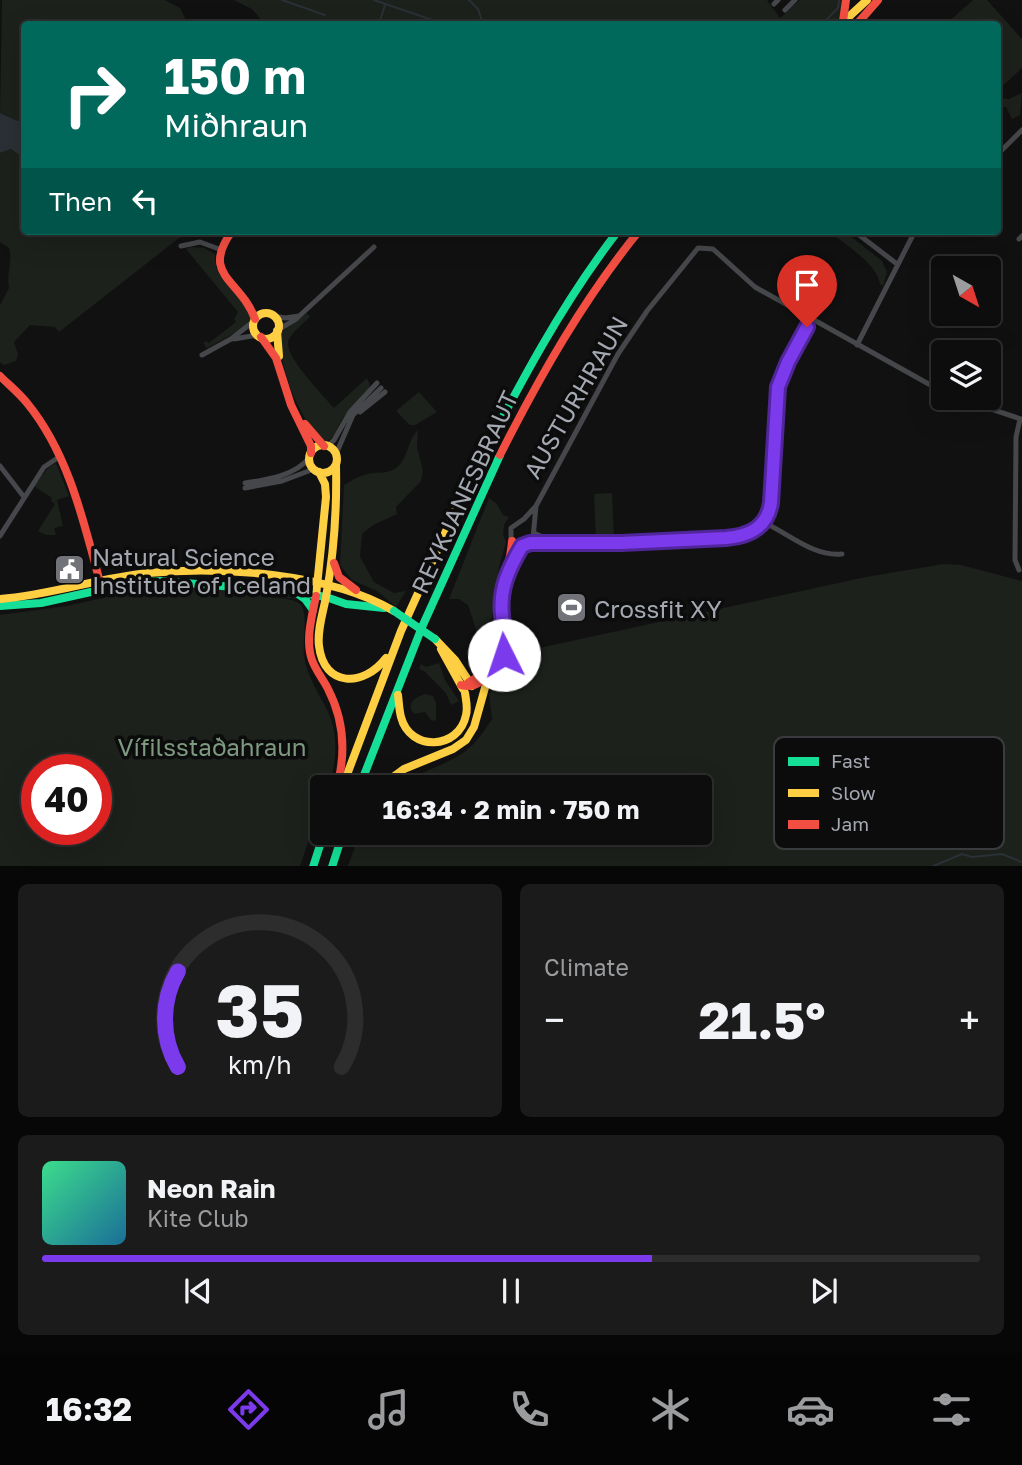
<!DOCTYPE html>
<meta charset="utf-8">
<style>
:root{--surface:#0d0d0e;--page:#1b1b1c;--text:#f1f3f6;--muted:#9a9c9e;--line:#2d2d2e;--accent:#7c3aed}
body{margin:0;font-family:"Golos Text",sans-serif;background:var(--page);color:var(--text);height:100vh;display:flex;flex-direction:column;font-size:26px;white-space:nowrap}
*{box-sizing:border-box;margin:0}
p{font-size:23px;color:var(--muted)}
.icon{flex:none;width:38px;height:38px;fill:none;stroke:currentColor;stroke-width:2;stroke-linecap:round;stroke-linejoin:round}
.map{position:relative;height:866px;overflow:hidden}
.side{display:flex;flex-direction:column;gap:18px;padding:18px;background:#070708;flex:1}
.side>*{flex:none}
.hud{position:absolute;left:21px;top:21px;width:980px;height:214px;border-radius:7px;box-shadow:0 7px 28px #0002,0 0 0 2px var(--line);background:#00695c;color:#fff;overflow:hidden}
.needle{width:46px;rotate:141deg}
.tools{position:absolute;left:931px;top:256px;display:grid;gap:14px}
.tools a{display:grid;place-items:center;width:70px;height:70px;border-radius:7px;background:var(--surface);box-shadow:0 7px 28px #0002,0 0 0 2px var(--line);font-size:35px}
.speed{position:absolute;left:21px;top:754px;display:flex;gap:14px;font-size:35px;font-weight:700;text-align:center}
.speed>*{display:grid;place-content:center;width:91px;height:91px;border-radius:50%;background:var(--surface);box-shadow:0 7px 28px #0002,0 0 0 2px var(--line);line-height:1}
.speed .limit{border:10px solid #d22;background:#fff;color:#111}
.pin{position:absolute;display:grid;place-items:center;width:60px;height:60px;color:#fff;margin:-72px -30px;border-radius:50% 50% 50% 0;rotate:-45deg;box-shadow:0 0 7px #0007}
.pin .icon{rotate:45deg}
.me{position:absolute;width:77px;margin:-38px;rotate:356deg;stroke-linejoin:round;filter:drop-shadow(0 0 5px #0008)}
.turn{display:flex;align-items:center;gap:24px;height:147px;padding:0 28px;font-size:32px}
.turn .icon{width:91px;height:91px;stroke-width:2.5}
.turn b{display:block;font-size:49px;line-height:60px}
.then{display:flex;align-items:center;height:66px;padding:0 28px;background:#0003;gap:14px;font-size:26px}
.big{font-size:52px;font-weight:700;line-height:1.1}
.side .card{flex:1;display:flex;flex-direction:column;justify-content:center;gap:10px;min-width:0;padding:0 24px;border-radius:10px;background:var(--page)}
.side .dial{align-items:center;gap:0}
.dial svg{height:182px;overflow:visible;fill:none;stroke:var(--line);stroke-width:7;stroke-linecap:round;text-anchor:middle}
.dial text{fill:var(--text);stroke:none}
.song{display:flex;align-items:center;gap:21px}
.cover{width:84px;height:84px;border-radius:10px;background:linear-gradient(135deg,hsl(150 70% 55%),hsl(200 70% 35%))}
.played{height:7px;border-radius:4px;background:linear-gradient(90deg,var(--accent) 65%,var(--line) 65%)}
.keys{display:flex;justify-content:space-around;direction:ltr}
.heat{display:flex;justify-content:space-between;align-items:center;font-size:38px;direction:ltr}
.side .tiles{flex:1;display:grid;gap:18px;grid-template-columns:1fr 1fr}
.card:last-child{grid-column:span 2}
.trip{position:absolute;left:310px;top:775px;width:402px;height:70px;border-radius:7px;background:var(--surface);box-shadow:0 7px 28px #0002,0 0 0 2px var(--line);font-weight:700;line-height:70px;text-align:center}
.menu{display:flex;height:112px;justify-content:space-around;align-items:center;background:#050506;color:var(--muted)}
.menu .icon{width:49px;height:49px}
.menu .active{color:var(--accent)}
.menu b{font-size:32px;color:var(--text)}
.map>svg:first-child{display:block}
.green{fill:#1c211c;fill-rule:evenodd}
.water{fill:#2a3035}
.lines{fill:none;stroke-linecap:round;stroke-linejoin:round}
.stream{stroke:#2a3035;stroke-width:2}
.street{stroke:#46474a;stroke-width:5}
.fast{stroke:#16e098;stroke-width:8}
.slow{stroke:#ffcf43;stroke-width:8}
.jam{stroke:#f24e42;stroke-width:8}
.fast-bridge{stroke:#16e098;stroke-width:8}
.route-casing{stroke:#51269a;stroke-width:18}
.route{stroke:#7c3aed;stroke-width:12}
.labels{text-anchor:middle;dominant-baseline:central;stroke-width:7;stroke-linejoin:round;paint-order:stroke}
.street-label{font-size:24px;fill:#a4a8b1;stroke:#0c0c0d}
.poi-label{font-size:24px;fill:#a4a8b1;stroke:#0c0c0d;text-anchor:start}
.park-label{font-size:24px;fill:#7d997f;stroke:#0c0c0d}
.key{fill:#0c0c0d;stroke:#3a3b3e;stroke-width:2}
.key-label{font-size:19px;fill:#a4a8b1}
</style>
<div class="map">
<svg width="1022" height="867" viewBox="0 0 1022 867">
<rect width="100%" height="100%" fill="#111112"/>
<path class="green" d="M2,0H165L180,8L185,18L180,24H24V118L18,121L0,113Z
M234,0H767L780,18L800,0H841L844,13L837,24H265L252,9Z
M973,0H987L1022,39V68L998,90V24H946Z
M1022,93L1020,115L1012,119L1006,107L998,108V98L1009,99Z
M11,149L24,158V231H195V234L179,238L59,332L55,327L30,325L14,342L18,354L16,361L4,365L0,362V305L9,288C6,274 13,262 9,248L0,242V153Z
M829,231H844L882,261L887,272L883,286L880,284C877,263 845,245 829,231Z
M191,247L204,248L215,254L216,267L246,303L251,319L242,329L207,348L203,343L206,341L209,343L236,322L234,319L238,312L186,249Z
M307,313L310,317C304,323 289,334 288,343C287,359 323,395 334,408L367,378C369,383 371,384 369,389C362,401 348,409 341,421C336,430 334,440 323,442C296,413 283,374 278,335Z
M419,392L437,412L415,425H410L396,411Z
M418,430L417,448L423,470L421,481L396,507L397,514L373,525L362,534L360,557L374,582L394,593L406,591L396,607L377,591L352,580L340,565L344,485C351,481 357,477 364,475C374,471 387,475 396,468C409,458 407,440 418,430Z
M56,463L69,496L57,500L63,526L54,528L56,535H46L38,531L55,504L51,501L52,498L34,486L48,468Z
M612,493L614,539L596,540L594,494Z
M489,498L496,503L503,515L509,517L504,525L503,535L506,542L499,567L492,618L483,630L477,632L468,605L459,599H449Z
M944,564L961,565L1022,581V866H348L360,833H700V788L397,787C418,773 437,768 458,756C473,748 483,733 492,719L489,694L506,674L516,653L866,577Z
M152,584L289,595L297,597V599L253,595C264,597 293,597 300,604C309,612 302,643 304,656C307,676 318,692 327,710C339,733 337,764 328,787L322,788V802L300,866H0V615L67,606L138,590H175L152,586ZM37,770H96V830H37Z
M439,663L445,680L459,701L451,705L446,693L424,671L419,669L421,664L426,667Z
M425,694L433,696L436,703V720L432,721L425,712L414,714C405,703 416,697 425,694Z"/>
<path class="water" d="M0,113L18,121L24,118V158L11,149L0,153Z"/>
<g class="lines">
<path class="stream" d="M282,0L325,15
M374,0L444,24
M469,0L478,9L483,24
M339,22L346,24
M379,24L385,5
M822,24L838,8L839,1
M931,867L962,854L972,857L1002,854L1022,862"/>
<path class="street" d="M774,4L778,0
M785,10L795,0
M998,154L1022,130
M854,231L897,264
M1019,239L1022,236
M181,246L200,242L219,249
M274,316L285,318L299,316
M278,330L296,319L374,247
M234,339L257,335
M857,345L915,231
M202,355L231,339L254,321
M955,397L1021,419
M360,412L385,392
M328,446L334,440L350,412L377,383
M336,454L353,415L381,388
M0,466L24,497
M245,483C267,480 295,476 310,457
M245,488L282,481L314,469
M536,506L533,538L527,545H518L511,538V528L524,519L536,506L618,354L647,311L698,248L713,249L755,287L943,392
M763,522C788,533 813,557 842,554
M534,533L551,541
M0,536L44,467L59,457
M530,543H621L726,538C749,536 767,528 770,503L778,387L788,362L811,320
M1019,570L1015,560L1016,437L1020,419"/>
<path class="fast" d="M464,491C511,401 556,311 618,231
M513,561L522,546
M295,592L305,599L313,610
M0,606L41,603L127,584L160,581L295,592L326,597L346,604L384,608
M359,788L422,627L500,455
M313,867L324,833
M332,867L343,833"/>
<path class="slow" d="M841,24L867,0
M253 326a13 13 0 1 1 26 0a13 13 0 1 1-26 0Z
M277,331L279,356
M309 459a14 14 0 1 1 28 0a14 14 0 1 1-28 0Z
M316,596L326,497L325,484L319,472
M326,597C334,553 337,510 336,465
M326,597C323,613 317,630 319,646C324,688 364,687 386,658
M0,599C51,595 98,578 148,573C221,566 330,573 394,611
M435,639L455,660L472,686
M441,649L463,689
M398,695C399,702 399,710 401,717C410,752 459,750 466,715C468,708 466,700 465,693
M342,788L401,631L464,491
M378,788L404,769L453,749L466,740L474,727L488,677"/>
<path class="jam" d="M843,21L846,0
M857,24L878,0
M232,231C200,276 240,278 255,319
M261,337L276,358L291,405L311,446V453
M0,376C9,385 19,393 27,403C69,454 84,523 101,586
M305,424L324,446
M500,455C540,376 583,300 639,231
M334,563L339,577L356,590
M316,596C312,616 305,640 312,660C316,671 323,679 328,689C343,718 346,746 339,778
M468,683L495,666
M461,685C471,688 478,684 487,678C515,658 499,625 502,596C504,577 511,560 512,541"/>
<path class="fast-bridge" d="M394,611L435,639"/>
</g>
<g class="lines">
<defs>
<path id="route" d="M504,655C508,641 503,629 502,615C499,589 509,568 522,546L530,543H621L726,538C749,536 767,528 771,503L778,387L788,362L807,327"/>
</defs>
<use href="#route" class="route-casing"/>
<use href="#route" class="route"/>
</g>
<defs>
<symbol id="civic-square" viewBox="-11 -11 22 22"><rect x="-9" y="-9" width="18" height="18" rx="4" fill="#717379" stroke="#0c0c0d"/><path d="M-.6-6.5H3V-4.5H.6V-3L4-1V1h2V6H-6V1h2V-1L-.6-3ZM-1.2 2.5V6h2.4V2.5Z" fill="#fff"/></symbol>
<symbol id="stadium-square" viewBox="-11 -11 22 22"><rect x="-9" y="-9" width="18" height="18" rx="4" fill="#717379" stroke="#0c0c0d"/><path d="M0-5a6.5 5 0 1 0 0 10a6.5 5 0 1 0 0-10ZM-3.5-1.8h7v3.6h-7Z" fill="#fff"/></symbol>
</defs>
<g fill-rule="evenodd">
<use href="#civic-square" x="52" y="552" width="35" height="35"/>
<use href="#stadium-square" x="554" y="590" width="35" height="35"/>
</g>
<g class="labels">
<g class="street-label">
<text transform="translate(575 397) rotate(-60)">AUSTURHRAUN</text>
<text transform="translate(464 492) rotate(-65)">REYKJANESBRAUT</text>
</g>
<g class="poi-label">
<text x="92" y="556">Natural Science<tspan x="92" dy="28">Institute of Iceland</tspan></text>
<text x="594" y="608">Crossfit XY</text>
</g>
<g class="park-label">
<text x="212" y="746">Vífilsstaðahraun</text>
</g>
</g>
<rect x="774" y="737" width="230" height="112" rx="10" class="key"/>
<rect x="788" y="757" width="31" height="9" fill="#16e098"/>
<rect x="788" y="789" width="31" height="8" fill="#ffcf43"/>
<rect x="788" y="820" width="31" height="9" fill="#f24e42"/>
<g class="key-label">
<text x="831" y="768">Fast</text>
<text x="831" y="800">Slow</text>
<text x="831" y="831">Jam</text>
</g>
</svg>
<div class="tools">
<a><svg class="needle" viewBox="-14 -14 28 28"><path d="M0-13l5 13h-10z" fill="#e53935"/><path d="M0 13l5-13h-10z" fill="#9a9c9e"/></svg></a>
<a><svg class="icon" aria-label="layers" viewBox="0 0 24 24"><path d="M12 4l9 5-9 5-9-5zM3 14l9 5 9-5"/></svg></a>
</div>
<div class="speed"><div class="limit">40</div></div>
<div class="pin" style="left:807px;top:327px;background:#d93025"><svg class="icon" aria-label="arrive" viewBox="0 0 24 24"><path d="M6 21V4h12l-3 4 3 4H6"/></svg></div>
<svg class="me" style="left:504px;top:655px" viewBox="-20 -20 40 40"><circle r="19" fill="#fff"/><path d="M0-13L10 11 0 6-10 11z" fill="#7c3aed"/></svg>
<div class="trip">16:34 · 2 min · 750 m</div>
<div class="hud">
<div class="turn"><svg class="icon" aria-label="right" viewBox="0 0 24 24"><path d="M7 20v-9h11M14 6l5 5-5 5"/></svg><div><b>150 m</b>Miðhraun</div></div>
<div class="then">Then<svg class="icon" aria-label="left" viewBox="0 0 24 24"><path d="M17 20v-9H6M10 6l-5 5 5 5"/></svg></div>
</div>
</div>
<section class="side">
<div class="tiles">
<div class="card dial"><svg viewBox="0 0 100 80">
<path d="M14 69A42 42 0 1 1 86 69"/>
<path d="M14 69A42 42 0 0 1 14 27" stroke="#7c3aed"/>
<text x="50" y="56" font-size="32" font-weight="700">35</text>
<text x="50" y="72" font-size="11">km/h</text>
</svg></div>
<div class="card"><p>Climate</p>
<div class="heat"><a>−</a><b class="big">21.5°</b><a>+</a></div>
</div>
<div class="card">
<div class="song"><i class="cover"></i><div><b>Neon Rain</b><p>Kite Club</p></div></div>
<div class="played"></div>
<div class="keys"><svg class="icon" aria-label="previous" viewBox="0 0 24 24"><path d="M18 5L8 12l10 7zM5 5v14"/></svg><svg class="icon" aria-label="pause" viewBox="0 0 24 24"><path d="M8 5v14M16 5v14"/></svg><svg class="icon" aria-label="next" viewBox="0 0 24 24"><path d="M6 5l10 7-10 7zM19 5v14"/></svg></div>
</div>
</div>
</section>
<nav class="menu">
<b>16:32</b>
<svg class="icon active" aria-label="directions" viewBox="0 0 24 24"><path d="M12 3l9 9-9 9-9-9zM9 14v-3h6M13 9l2 2-2 2"/></svg>
<svg class="icon" aria-label="music" viewBox="0 0 24 24"><path d="M9 18V5l10-2v13"/><circle cx="6" cy="18" r="3"/><circle cx="16" cy="16" r="3"/></svg>
<svg class="icon" aria-label="phone" viewBox="0 0 24 24"><path d="M5 4h4l2 5-3 2q2 4 5 5l2-3 5 2v4C11 20 4 13 5 4z"/></svg>
<svg class="icon" aria-label="climate" viewBox="0 0 24 24"><path d="M12 3v18M4 7l16 10M4 17L20 7"/></svg>
<svg class="icon" aria-label="car" viewBox="0 0 24 24"><path d="M5 17H2v-5l4-1 3-4h7l3 4 3 1v5h-3M9 17h6M6 11h13"/><circle cx="7" cy="17" r="2"/><circle cx="17" cy="17" r="2"/></svg>
<svg class="icon" aria-label="filters" viewBox="0 0 24 24"><path d="M4 7h16M4 17h16"/><circle cx="9" cy="7" r="2"/><circle cx="15" cy="17" r="2"/></svg>
</nav>
